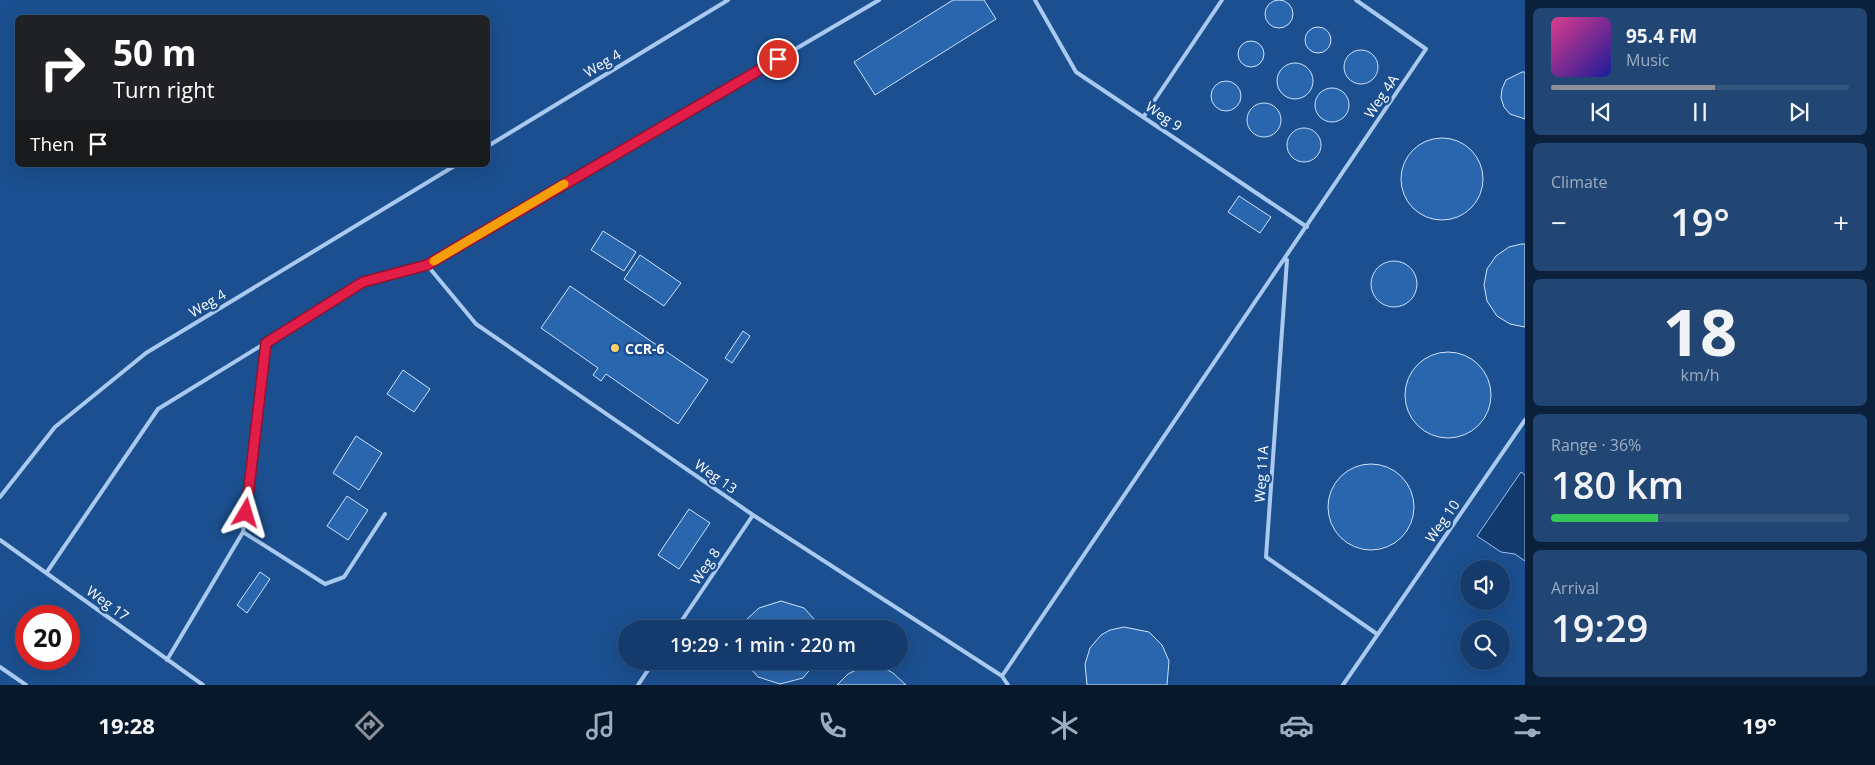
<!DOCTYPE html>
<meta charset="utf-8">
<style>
:root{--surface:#143b6b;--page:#214673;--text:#f1f3f6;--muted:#9dadc1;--line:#33557e;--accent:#8c9099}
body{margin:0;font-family:"Open Sans",sans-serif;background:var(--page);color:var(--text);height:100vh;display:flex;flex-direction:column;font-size:19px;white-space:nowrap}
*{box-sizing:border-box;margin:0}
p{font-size:16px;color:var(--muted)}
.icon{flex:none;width:28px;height:28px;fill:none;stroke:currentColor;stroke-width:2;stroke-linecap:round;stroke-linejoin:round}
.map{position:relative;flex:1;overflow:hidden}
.details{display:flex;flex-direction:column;gap:8px;padding:8px;background:#0b203b;width:350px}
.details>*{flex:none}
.banner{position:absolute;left:15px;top:15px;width:475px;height:152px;border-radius:8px;box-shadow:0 5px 20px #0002,0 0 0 1px var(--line);background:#202124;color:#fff;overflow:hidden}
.controls{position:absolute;left:1460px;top:560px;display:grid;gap:10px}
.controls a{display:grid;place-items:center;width:50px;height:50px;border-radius:50%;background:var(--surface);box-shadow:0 5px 20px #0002,0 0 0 1px var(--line);font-size:25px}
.speed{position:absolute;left:15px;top:605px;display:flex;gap:10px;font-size:25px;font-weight:700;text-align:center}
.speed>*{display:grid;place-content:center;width:65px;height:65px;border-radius:50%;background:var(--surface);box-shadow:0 5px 20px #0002,0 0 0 1px var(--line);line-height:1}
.speed .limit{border:8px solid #d22;background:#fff;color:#111}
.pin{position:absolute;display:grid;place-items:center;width:42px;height:42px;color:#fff;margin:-21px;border:2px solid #fff;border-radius:50%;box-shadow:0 1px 5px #0007}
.me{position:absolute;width:55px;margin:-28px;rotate:7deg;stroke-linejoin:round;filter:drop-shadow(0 0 4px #0008)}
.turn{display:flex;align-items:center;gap:18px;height:105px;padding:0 15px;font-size:22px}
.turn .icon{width:65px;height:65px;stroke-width:2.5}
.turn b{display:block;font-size:35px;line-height:42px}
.then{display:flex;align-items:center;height:48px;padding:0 15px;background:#0003;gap:10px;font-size:19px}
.big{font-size:38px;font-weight:600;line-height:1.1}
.details .tile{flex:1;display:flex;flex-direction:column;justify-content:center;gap:8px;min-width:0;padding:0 18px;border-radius:8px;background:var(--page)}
.details .dial{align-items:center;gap:0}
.dial b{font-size:65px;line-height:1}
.song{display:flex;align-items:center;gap:15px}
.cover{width:60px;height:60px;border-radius:8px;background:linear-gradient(135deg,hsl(330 70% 55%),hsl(240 70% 35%))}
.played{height:5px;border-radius:2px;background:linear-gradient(90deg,var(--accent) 55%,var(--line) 55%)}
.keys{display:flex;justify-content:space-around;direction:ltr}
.heat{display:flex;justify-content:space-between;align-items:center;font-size:28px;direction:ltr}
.charge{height:8px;border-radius:4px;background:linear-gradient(90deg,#34c759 36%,var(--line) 0)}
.trip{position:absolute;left:618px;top:620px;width:290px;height:50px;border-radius:25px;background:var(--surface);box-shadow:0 5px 20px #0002,0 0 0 1px var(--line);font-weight:600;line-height:50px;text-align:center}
.tabs{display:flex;height:80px;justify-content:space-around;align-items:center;background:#08182b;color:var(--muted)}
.tabs .icon{width:35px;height:35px}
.tabs .on{color:var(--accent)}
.tabs b{font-size:22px;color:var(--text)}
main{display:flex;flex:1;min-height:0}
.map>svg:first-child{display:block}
.water{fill:#123a6d;stroke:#9cc4f0}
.building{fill:#2a66ad;stroke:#cfe3fa}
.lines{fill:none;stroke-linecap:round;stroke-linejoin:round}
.service{stroke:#a9c9ee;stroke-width:4}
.route-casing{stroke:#92132f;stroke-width:12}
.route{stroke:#e11d48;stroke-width:9}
.slow{stroke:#f59e0b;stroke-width:9}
.poi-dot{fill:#ffd166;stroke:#1b4f8f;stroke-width:2}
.labels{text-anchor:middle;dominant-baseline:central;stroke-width:5;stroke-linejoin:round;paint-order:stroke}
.street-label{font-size:14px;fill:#fff;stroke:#1b4f8f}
.poi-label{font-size:14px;font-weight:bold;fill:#fff;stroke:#1b4f8f;text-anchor:start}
</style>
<main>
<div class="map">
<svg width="1525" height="685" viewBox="0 0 1525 685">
<rect width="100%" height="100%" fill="#1b4f8f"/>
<path class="water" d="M1521,472L1525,475V561L1515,554L1501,552L1477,536Z"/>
<path class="building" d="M953,0H984L996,19L875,95L854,62Z
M1265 14a14 14 0 1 1 28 0a14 14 0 1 1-28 0Z
M1305 40a13 13 0 1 1 26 0a13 13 0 1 1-26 0Z
M1238 54a13 13 0 1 1 26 0a13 13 0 1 1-26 0Z
M1344 67a17 17 0 1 1 34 0a17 17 0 1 1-34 0Z
M1277 81a18 18 0 1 1 36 0a18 18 0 1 1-36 0Z
M1522,72H1525V119L1510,114L1504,107L1501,98L1502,89L1506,80Z
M1211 96a15 15 0 1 1 30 0a15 15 0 1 1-30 0Z
M1315 105a17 17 0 1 1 34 0a17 17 0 1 1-34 0Z
M1247 120a17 17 0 1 1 34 0a17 17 0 1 1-34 0Z
M1287 145a17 17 0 1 1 34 0a17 17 0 1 1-34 0Z
M1401 179a41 41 0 1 1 82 0a41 41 0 1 1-82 0Z
M1239,196L1271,217L1260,233L1228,212Z
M603,231L636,252L624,271L591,250Z
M1521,244H1525V327L1510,324L1497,316L1487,301L1484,285L1487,269L1496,256L1509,247Z
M640,255L681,283L664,306L624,279Z
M1371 284a23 23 0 1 1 46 0a23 23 0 1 1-46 0Z
M570,286L708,380L678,424L606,374L601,381L593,375L598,368L541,328Z
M743,331L750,336L732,363L725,358Z
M1405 395a43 43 0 1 1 86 0a43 43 0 1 1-86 0Z
M403,370L430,389L414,412L387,394Z
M356,436L382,453L359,490L333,473Z
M1328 507a43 43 0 1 1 86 0a43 43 0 1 1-86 0Z
M347,496L368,510L348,540L327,526Z
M689,509L710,523L679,569L658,555Z
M260,572L270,579L247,613L237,605Z
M781,601L804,608L815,620L820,629H742L747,619L759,608Z
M1124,627L1149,632L1162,645L1169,661L1167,685H1087L1085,664L1090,648L1101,635L1110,630Z
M744,661H817L803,678L780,684L758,677Z
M862,667L886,669L893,673L906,685H837L848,674Z"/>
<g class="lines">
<path class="service" d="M1035,0L1076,72L1307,227
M1144,116L1222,0
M488,146L728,0
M1287,260L1266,557L1377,634
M427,265L476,324L753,515L1002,676L1008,685
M0,497L55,427L146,353L456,165
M243,532L325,584L344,577L385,514
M0,540L203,685
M47,572L158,409L363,283L427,265L879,0
M676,629L753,515
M167,660L243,532L266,343
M0,667L26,685
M1002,676L1426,49L1356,0
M638,685L654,661
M1343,685L1525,420"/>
</g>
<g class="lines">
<defs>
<path id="route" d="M246,513L266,343L363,282L427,265L778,59"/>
</defs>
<use href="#route" class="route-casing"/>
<use href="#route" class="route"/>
<path class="slow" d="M434,261L564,184"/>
</g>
<circle class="poi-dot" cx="615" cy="348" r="5"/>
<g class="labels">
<g class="street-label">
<text transform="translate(602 63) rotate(-31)">Weg 4</text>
<text transform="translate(1381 96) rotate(-56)">Weg 4A</text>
<text transform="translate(1164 116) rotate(34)">Weg 9</text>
<text transform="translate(207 303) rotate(-31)">Weg 4</text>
<text transform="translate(1261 474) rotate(-86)">Weg 11A</text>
<text transform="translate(716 476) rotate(35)">Weg 13</text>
<text transform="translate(1442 521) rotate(-55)">Weg 10</text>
<text transform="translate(705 566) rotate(-56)">Weg 8</text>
<text transform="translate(108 603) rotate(36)">Weg 17</text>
</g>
<g class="poi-label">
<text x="625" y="348">CCR-6</text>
</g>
</g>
</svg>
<div class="controls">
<a><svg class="icon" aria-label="sound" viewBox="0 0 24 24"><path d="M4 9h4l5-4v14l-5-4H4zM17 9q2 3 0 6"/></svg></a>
<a><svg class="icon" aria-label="search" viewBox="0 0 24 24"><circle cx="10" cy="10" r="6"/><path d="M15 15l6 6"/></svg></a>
</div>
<div class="speed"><div class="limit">20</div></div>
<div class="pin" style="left:778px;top:59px;background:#d93025"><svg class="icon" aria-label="arrive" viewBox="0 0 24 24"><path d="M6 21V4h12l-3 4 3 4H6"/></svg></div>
<svg class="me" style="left:246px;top:513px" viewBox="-20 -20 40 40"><path d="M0-17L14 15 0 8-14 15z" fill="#e11d48" stroke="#fff" stroke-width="4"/></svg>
<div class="trip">19:29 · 1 min · 220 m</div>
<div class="banner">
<div class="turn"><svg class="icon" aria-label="right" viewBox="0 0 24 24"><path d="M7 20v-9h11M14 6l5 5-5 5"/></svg><div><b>50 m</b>Turn right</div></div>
<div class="then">Then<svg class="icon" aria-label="arrive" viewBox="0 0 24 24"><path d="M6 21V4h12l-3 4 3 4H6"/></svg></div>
</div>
</div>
<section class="details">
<div class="tile">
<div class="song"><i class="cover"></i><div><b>95.4 FM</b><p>Music</p></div></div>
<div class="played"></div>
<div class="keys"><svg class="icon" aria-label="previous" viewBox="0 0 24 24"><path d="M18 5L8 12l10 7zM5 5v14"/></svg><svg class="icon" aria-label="pause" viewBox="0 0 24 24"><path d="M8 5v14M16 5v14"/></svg><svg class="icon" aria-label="next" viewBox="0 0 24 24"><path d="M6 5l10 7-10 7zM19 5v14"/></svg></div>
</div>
<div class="tile"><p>Climate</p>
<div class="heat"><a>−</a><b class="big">19°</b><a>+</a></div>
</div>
<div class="tile dial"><b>18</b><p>km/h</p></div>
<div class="tile"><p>Range · 36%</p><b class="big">180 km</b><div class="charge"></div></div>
<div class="tile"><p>Arrival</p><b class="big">19:29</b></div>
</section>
</main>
<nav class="tabs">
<b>19:28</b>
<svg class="icon on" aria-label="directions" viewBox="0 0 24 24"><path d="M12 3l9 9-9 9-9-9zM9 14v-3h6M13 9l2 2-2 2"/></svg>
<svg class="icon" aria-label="music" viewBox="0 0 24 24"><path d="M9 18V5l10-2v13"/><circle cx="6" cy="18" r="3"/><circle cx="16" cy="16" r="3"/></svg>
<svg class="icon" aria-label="phone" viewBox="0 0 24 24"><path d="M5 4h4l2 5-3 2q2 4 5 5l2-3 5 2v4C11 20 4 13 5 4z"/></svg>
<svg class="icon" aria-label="climate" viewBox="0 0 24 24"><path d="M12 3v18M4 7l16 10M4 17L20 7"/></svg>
<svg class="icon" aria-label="car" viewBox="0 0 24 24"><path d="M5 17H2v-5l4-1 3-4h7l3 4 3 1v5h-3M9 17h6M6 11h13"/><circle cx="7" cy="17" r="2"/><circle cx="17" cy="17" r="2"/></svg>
<svg class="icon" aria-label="filters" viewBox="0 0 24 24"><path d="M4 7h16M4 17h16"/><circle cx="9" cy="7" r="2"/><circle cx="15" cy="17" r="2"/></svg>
<b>19°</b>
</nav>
